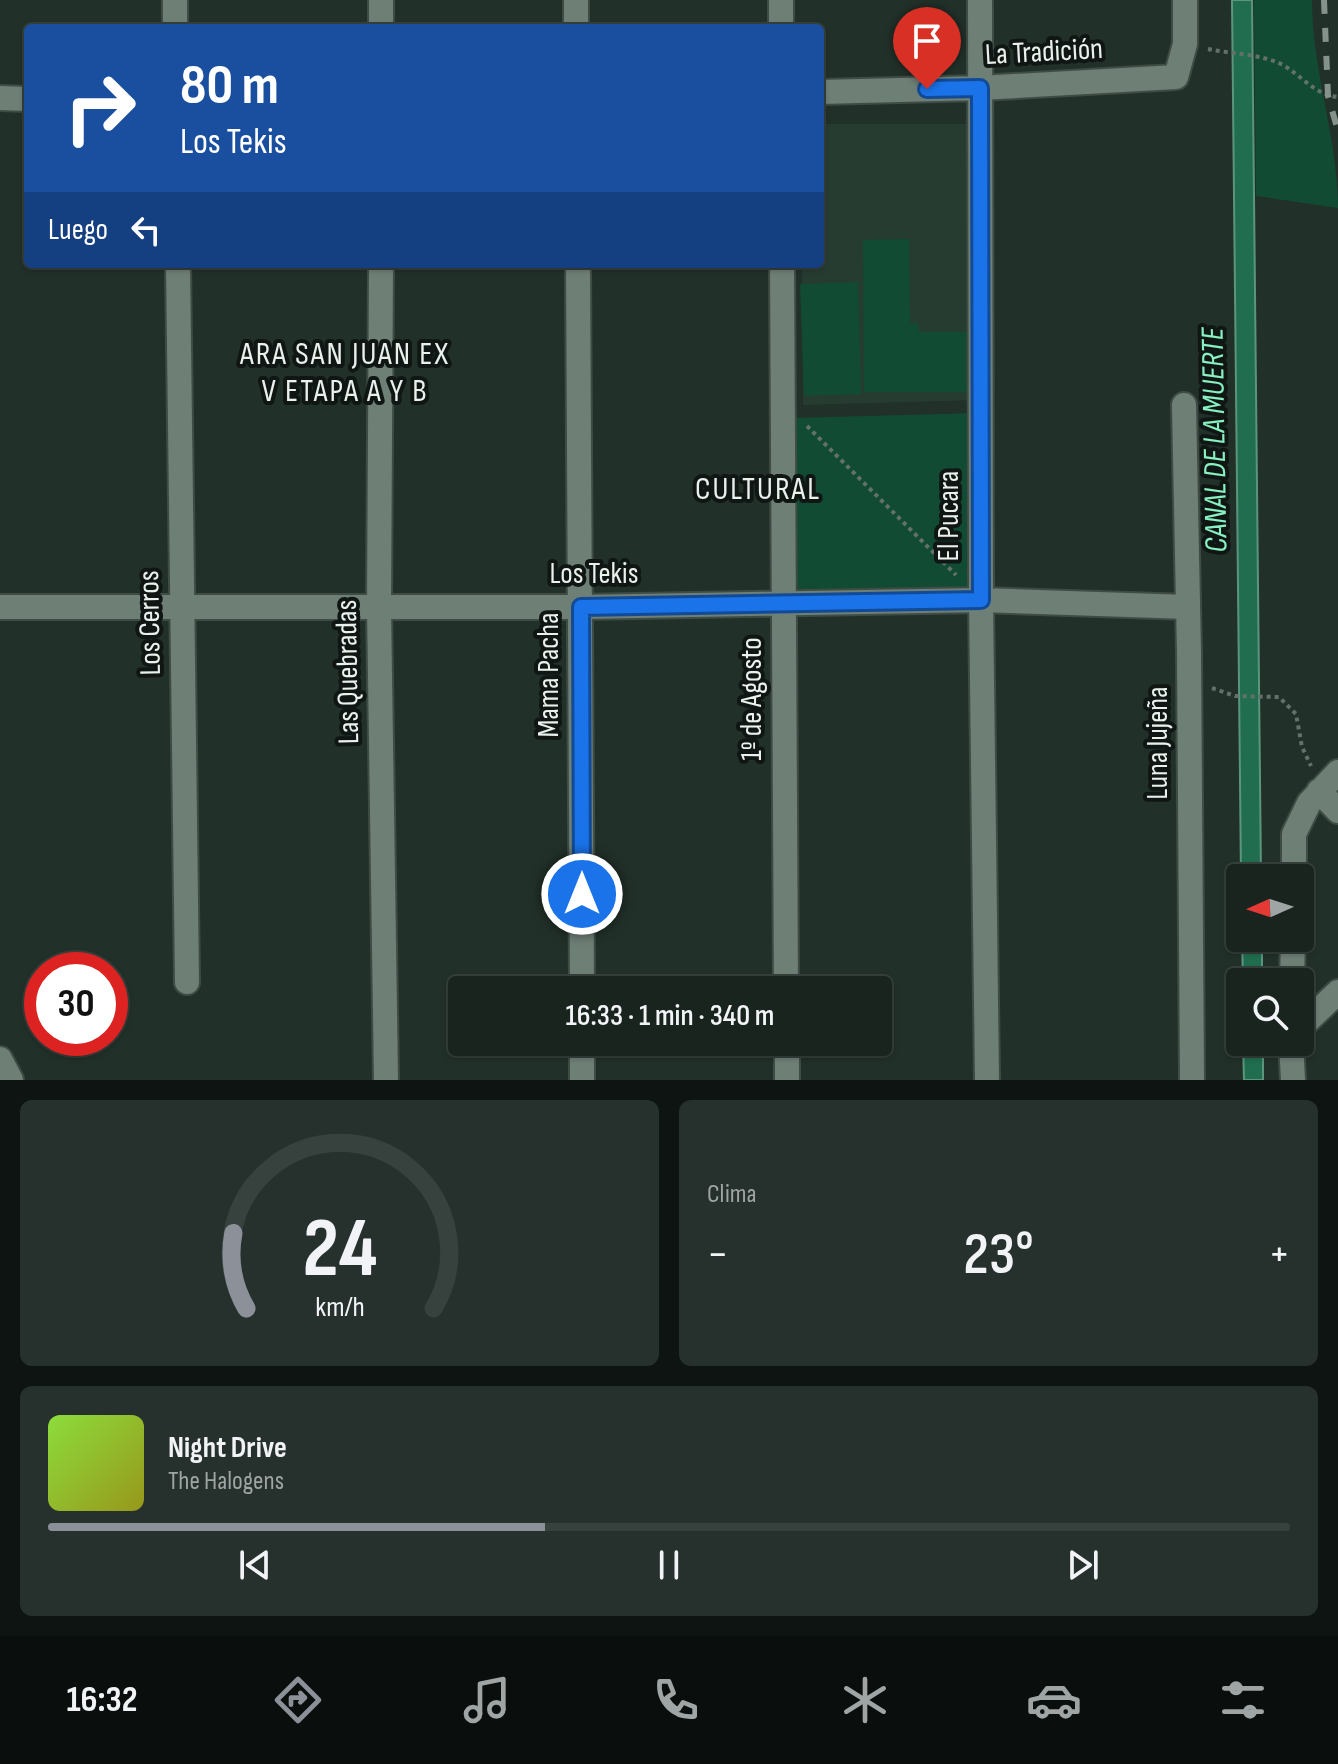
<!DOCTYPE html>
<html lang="es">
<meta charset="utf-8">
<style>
:root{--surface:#19241f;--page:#26302c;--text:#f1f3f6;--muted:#9fa4a4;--line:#37413d;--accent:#8c9099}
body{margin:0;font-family:"Sofia Sans Condensed",sans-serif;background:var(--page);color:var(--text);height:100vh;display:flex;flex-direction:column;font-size:30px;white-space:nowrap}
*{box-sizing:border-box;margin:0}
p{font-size:26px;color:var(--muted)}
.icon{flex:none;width:44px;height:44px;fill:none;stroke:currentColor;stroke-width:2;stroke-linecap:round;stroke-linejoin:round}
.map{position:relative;height:1080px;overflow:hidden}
.drawer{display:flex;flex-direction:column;gap:20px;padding:20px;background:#0e1411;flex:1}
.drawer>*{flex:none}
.banner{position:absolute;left:24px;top:24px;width:800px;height:244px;border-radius:8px;box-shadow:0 2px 6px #0004,0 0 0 2px var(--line);background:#1a4fa0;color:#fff;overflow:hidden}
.needle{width:52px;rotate:267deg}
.buttons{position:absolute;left:1226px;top:864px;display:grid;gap:16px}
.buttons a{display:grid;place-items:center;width:88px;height:88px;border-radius:8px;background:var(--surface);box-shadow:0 2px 6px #0004,0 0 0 2px var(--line);font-size:40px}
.speed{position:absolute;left:24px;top:952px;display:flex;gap:16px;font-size:40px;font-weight:700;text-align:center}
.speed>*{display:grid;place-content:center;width:104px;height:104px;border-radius:50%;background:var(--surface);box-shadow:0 2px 6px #0004,0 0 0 2px var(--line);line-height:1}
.speed .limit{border:12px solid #d22;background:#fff;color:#111}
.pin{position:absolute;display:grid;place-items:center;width:68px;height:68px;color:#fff;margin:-82px -34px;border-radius:50% 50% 50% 0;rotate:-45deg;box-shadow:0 0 8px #0007}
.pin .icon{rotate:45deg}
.me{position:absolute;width:88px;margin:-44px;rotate:0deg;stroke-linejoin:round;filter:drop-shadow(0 0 6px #0008)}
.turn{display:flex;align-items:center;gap:28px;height:168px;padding:0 24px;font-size:36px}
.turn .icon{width:104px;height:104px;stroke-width:2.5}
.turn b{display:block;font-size:56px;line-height:68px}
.then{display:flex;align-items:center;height:76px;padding:0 24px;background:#0003;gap:16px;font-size:30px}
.big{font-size:60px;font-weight:600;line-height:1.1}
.drawer .tile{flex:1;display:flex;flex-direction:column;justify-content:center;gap:12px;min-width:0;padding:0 28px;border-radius:12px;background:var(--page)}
.drawer .dial{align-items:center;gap:0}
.dial svg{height:208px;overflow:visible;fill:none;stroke:var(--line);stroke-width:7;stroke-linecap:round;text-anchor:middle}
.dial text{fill:var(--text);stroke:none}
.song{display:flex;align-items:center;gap:24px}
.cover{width:96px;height:96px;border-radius:12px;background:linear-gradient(135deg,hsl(90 70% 55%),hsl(60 70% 35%))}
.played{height:8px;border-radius:4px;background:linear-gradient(90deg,var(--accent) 40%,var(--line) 40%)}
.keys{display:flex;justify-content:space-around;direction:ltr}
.heat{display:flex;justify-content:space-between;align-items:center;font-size:44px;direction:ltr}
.drawer .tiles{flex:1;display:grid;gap:20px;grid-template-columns:1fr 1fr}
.tile:last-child{grid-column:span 2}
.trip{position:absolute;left:448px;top:976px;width:444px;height:80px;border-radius:8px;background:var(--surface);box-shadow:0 2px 6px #0004,0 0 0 2px var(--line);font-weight:600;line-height:80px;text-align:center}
.menu{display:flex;height:128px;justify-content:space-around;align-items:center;background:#0a0e0c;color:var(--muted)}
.menu .icon{width:56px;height:56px}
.menu .current{color:var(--accent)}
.menu b{font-size:36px;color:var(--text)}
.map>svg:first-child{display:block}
.built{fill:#263c31}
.green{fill:#114b34}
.water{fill:#206e4f;stroke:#5c957e;stroke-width:2}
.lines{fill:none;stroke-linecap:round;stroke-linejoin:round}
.minor-casing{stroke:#3f4c46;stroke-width:28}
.path{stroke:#64716b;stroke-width:4;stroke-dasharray:4 4;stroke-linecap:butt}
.minor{stroke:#6e7f76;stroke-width:24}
.rail{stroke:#85918b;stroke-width:6;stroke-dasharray:14 14;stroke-linecap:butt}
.route-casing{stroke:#114b97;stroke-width:20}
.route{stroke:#1a73e8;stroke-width:14}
.labels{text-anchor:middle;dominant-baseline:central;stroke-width:8;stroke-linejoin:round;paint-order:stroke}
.street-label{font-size:30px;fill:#e8f1ec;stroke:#101613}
.neighbourhood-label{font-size:32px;letter-spacing:2px;fill:#e8f1ec;stroke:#101613}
.water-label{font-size:32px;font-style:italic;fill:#88f1c1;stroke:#101613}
</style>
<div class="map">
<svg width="1338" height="1080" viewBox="0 0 1338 1080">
<rect width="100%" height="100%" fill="#213029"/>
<path class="built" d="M820,124H971L977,400L803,405L802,264H820Z"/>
<path class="green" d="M1254,0H1312C1312,71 1338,138 1338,208L1256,196Z
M909,239L910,323H918L919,332H973L974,392H864L863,240Z
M858,282L861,394L804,396L800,284Z
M979,413L984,589L798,594L793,418Z"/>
<path class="water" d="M1232,0H1252L1261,878H1241Z
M1242,938H1262V982H1243Z
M1243,1042H1263V1080H1244Z"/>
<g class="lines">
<defs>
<path id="minor" d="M175,0V28
M381,0V28
M576,0V28
M781,0V28
M980,0L981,600L987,1080
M820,92L980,88L1176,77L1185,44V0
M0,98L28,99
M178,264L187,982
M381,264L379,607L386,1080
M578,264L582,990
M782,264L786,990
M1184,405L1189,653L1192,1080
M0,607H581L981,600L1188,607
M1319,791L1338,811
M1294,878V834L1309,803L1338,772
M1292,982L1293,938
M1300,1028L1338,992
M582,1042V1080
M787,1042V1080
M1291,1042L1293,1080
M0,1059L11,1080"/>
</defs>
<use href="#minor" class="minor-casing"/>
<path class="path" d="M1208,49C1232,54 1262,54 1283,65C1302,76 1315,95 1338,97
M807,426L956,575
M1212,688L1235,696L1279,697L1296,714L1302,747L1311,766"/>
<use href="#minor" class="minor"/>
<path class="rail" d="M1324,0L1328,96L1338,131"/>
</g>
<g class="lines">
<defs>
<path id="route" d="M582,894L581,607L981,600L980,88L927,89"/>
</defs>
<use href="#route" class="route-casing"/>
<use href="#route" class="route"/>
</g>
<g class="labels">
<g class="street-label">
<text transform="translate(1044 52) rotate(-3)">La Tradición</text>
<text transform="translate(949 516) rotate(-90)">El Pucara</text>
<text x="594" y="574">Los Tekis</text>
<text transform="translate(150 623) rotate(-91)">Los Cerros</text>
<text transform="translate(348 672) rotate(-91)">Las Quebradas</text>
<text transform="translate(549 675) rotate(-90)">Mama Pacha</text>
<text transform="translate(752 699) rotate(-90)">1º de Agosto</text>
<text transform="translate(1158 743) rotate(-90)">Luna Jujeña</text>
</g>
<g class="neighbourhood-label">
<text x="345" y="354">ARA SAN JUAN EX<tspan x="345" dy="37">V ETAPA A Y B</tspan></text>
<text x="758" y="489">CULTURAL</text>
</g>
<g class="water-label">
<text transform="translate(1215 440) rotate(-91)">CANAL DE LA MUERTE</text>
</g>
</g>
</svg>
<div class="buttons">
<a><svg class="needle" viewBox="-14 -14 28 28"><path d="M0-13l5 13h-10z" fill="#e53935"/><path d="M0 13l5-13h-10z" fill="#9fa4a4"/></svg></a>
<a><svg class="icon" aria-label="search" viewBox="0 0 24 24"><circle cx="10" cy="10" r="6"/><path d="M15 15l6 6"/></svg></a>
</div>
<div class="speed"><div class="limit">30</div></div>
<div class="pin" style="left:927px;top:89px;background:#d93025"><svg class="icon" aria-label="arrive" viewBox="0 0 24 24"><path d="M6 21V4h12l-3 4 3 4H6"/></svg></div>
<svg class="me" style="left:582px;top:894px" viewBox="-20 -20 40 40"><circle r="17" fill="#1a73e8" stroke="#fff" stroke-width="3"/><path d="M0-11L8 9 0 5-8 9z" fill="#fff"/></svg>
<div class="trip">16:33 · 1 min · 340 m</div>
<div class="banner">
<div class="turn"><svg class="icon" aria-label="right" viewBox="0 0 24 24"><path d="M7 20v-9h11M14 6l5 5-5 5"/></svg><div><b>80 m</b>Los Tekis</div></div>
<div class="then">Luego<svg class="icon" aria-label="left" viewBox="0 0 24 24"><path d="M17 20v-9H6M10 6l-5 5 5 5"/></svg></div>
</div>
</div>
<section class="drawer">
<div class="tiles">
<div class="tile dial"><svg viewBox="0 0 100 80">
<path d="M14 69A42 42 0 1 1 86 69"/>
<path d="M14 69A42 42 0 0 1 9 40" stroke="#8c9099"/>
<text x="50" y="56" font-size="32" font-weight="700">24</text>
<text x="50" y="72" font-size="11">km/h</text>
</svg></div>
<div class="tile"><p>Clima</p>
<div class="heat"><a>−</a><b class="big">23°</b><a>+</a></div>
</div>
<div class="tile">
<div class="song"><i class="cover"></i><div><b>Night Drive</b><p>The Halogens</p></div></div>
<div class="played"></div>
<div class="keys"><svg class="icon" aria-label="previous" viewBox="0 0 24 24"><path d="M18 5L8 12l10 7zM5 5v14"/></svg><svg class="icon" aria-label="pause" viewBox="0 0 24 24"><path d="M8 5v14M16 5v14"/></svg><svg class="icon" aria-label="next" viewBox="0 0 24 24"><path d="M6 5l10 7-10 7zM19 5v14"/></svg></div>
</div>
</div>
</section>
<nav class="menu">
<b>16:32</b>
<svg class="icon current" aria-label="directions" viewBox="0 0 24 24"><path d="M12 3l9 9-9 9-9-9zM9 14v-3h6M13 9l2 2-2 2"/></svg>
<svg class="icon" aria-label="music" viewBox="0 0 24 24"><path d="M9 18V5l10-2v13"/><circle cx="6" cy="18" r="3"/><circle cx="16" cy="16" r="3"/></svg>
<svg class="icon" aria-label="phone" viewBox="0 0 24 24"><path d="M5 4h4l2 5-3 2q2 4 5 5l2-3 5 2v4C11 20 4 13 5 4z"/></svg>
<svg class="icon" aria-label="climate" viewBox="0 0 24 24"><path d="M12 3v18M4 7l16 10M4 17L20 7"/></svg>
<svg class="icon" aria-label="car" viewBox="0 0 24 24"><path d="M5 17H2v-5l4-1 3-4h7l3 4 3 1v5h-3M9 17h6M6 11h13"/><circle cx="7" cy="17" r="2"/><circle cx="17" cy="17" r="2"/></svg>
<svg class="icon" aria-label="filters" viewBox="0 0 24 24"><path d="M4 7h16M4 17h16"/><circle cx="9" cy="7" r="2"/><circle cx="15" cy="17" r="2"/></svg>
</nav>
